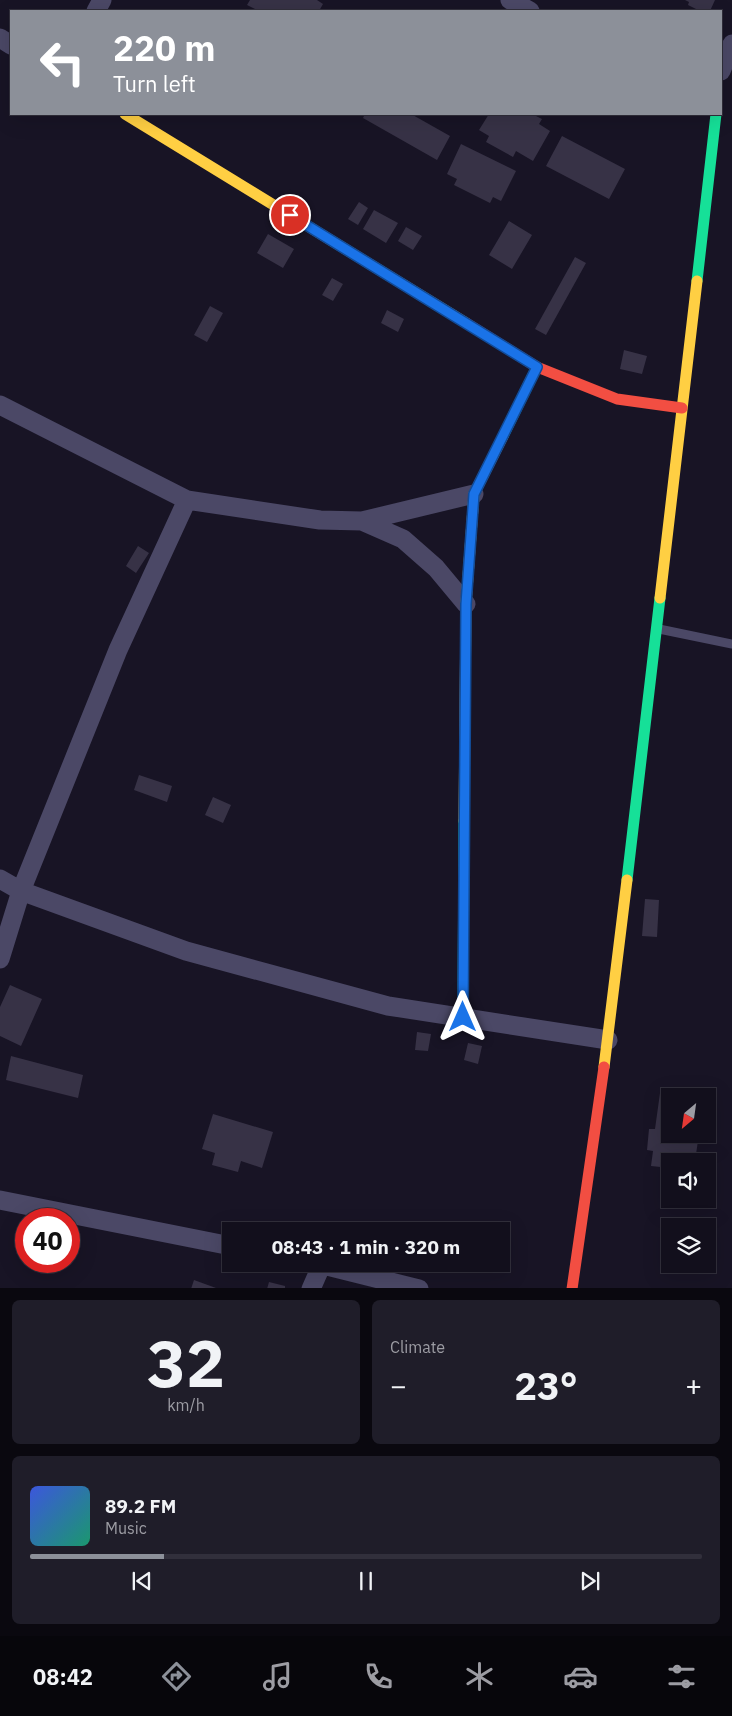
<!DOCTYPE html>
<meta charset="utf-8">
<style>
:root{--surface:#120f1c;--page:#1f1d29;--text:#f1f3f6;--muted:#9c9ca3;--line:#312f3b;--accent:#8c9099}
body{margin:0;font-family:"IBM Plex Sans",sans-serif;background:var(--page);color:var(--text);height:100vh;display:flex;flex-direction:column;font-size:19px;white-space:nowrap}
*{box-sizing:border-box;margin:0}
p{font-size:16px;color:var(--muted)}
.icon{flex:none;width:28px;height:28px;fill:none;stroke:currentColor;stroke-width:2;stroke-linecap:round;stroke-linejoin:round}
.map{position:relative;height:1288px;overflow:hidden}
.side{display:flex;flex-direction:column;gap:12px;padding:12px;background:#0a080f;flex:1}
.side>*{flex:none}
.banner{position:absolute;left:10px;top:10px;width:712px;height:105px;border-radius:0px;box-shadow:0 5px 20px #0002,0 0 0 1px var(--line);background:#8c9099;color:#fff;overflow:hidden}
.needle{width:32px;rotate:209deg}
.fabs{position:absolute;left:661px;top:1088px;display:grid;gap:10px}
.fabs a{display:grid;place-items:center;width:55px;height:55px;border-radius:0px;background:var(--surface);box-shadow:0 5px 20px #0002,0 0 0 1px var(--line);font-size:25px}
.speed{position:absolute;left:15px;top:1208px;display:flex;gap:10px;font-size:25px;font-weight:700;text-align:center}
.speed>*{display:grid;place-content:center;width:65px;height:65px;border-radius:50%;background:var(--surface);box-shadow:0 5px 20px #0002,0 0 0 1px var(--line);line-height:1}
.speed .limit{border:8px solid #d22;background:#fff;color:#111}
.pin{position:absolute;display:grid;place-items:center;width:42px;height:42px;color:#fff;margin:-21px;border:2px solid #fff;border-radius:50%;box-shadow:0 1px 5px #0007}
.me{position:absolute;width:55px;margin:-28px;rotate:0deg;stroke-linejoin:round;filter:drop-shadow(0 0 4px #0008)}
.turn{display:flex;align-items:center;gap:18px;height:105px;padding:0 20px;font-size:22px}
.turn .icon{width:65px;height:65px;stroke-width:2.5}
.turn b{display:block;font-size:35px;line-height:42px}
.big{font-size:38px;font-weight:700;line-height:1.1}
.side .card{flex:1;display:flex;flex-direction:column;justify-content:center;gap:8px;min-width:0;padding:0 18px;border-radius:8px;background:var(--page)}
.side .dial{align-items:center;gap:0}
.dial b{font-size:65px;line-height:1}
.song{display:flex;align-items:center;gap:15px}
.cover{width:60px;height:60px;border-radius:8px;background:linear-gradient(135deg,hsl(230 70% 55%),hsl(160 70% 35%))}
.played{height:5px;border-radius:2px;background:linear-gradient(90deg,var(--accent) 20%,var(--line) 20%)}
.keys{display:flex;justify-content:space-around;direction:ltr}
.heat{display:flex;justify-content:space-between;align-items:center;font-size:28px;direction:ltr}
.side .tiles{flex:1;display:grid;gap:12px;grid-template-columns:1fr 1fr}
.card:last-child{grid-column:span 2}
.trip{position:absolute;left:222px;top:1222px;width:288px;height:50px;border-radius:0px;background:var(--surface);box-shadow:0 5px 20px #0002,0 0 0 1px var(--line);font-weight:700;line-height:50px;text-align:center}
.menu{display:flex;height:80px;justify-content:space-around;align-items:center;background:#07060b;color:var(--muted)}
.menu .icon{width:35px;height:35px}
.menu .selected{color:var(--accent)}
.menu b{font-size:22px;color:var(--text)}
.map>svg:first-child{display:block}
.building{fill:#373246}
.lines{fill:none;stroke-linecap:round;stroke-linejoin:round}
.lane{stroke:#4b4866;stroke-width:9}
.street{stroke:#4b4866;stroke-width:19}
.fast{stroke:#16e098;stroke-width:11}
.slow{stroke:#ffcf43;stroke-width:11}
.jam{stroke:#f24e42;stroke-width:11}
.route-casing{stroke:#114b97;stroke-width:12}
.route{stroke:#1a73e8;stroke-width:9}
</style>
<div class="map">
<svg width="732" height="1289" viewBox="0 0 732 1289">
<rect width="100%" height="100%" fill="#181425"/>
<path class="building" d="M250,0H317L323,4L319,11H259L247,5Z
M685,0H715L710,11H700L688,5L689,2Z
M365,114H411L450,136L437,160L363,118Z
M489,114H532L542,119L539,124L550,131L533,161L516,151L513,157L486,142L489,136L479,130Z
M562,136L625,169L609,199L546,166Z
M461,144L516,171L501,201L493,197L490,203L454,185L457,179L447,174Z
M359,202L368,208L358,225L348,219Z
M374,210L398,223L386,243L363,229Z
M509,221L532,235L512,269L489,255Z
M406,227L422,236L413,250L398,241Z
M268,234L294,249L283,268L257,253Z
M575,257L586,263L546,335L535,329Z
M332,278L343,284L333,301L322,295Z
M210,306L223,313L207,342L194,335Z
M387,310L404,319L398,332L381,323Z
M624,350L647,356L642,374L620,369Z
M138,546L149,553L136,573L126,566Z
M139,775L172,786L167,802L134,790Z
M213,797L231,805L223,823L205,815Z
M645,899L659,900L657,937L642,936Z
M10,985L42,999L21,1046L0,1036V1007Z
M417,1032L431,1034L428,1051L415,1050Z
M468,1043L482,1046L478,1064L464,1060Z
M11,1056L83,1075L78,1098L6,1080Z
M660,1093L679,1095L670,1096V1134H699L695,1161H670V1168L651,1166L653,1151L647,1150L649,1129H655Z
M213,1114L273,1132L262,1168L241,1161L238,1172L212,1165L215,1153L202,1149Z
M194,1280L216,1288V1289H191Z
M269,1282L285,1286V1289H267Z"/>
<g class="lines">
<path class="lane" d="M659,629L732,644"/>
<path class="street" d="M510,0L530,11
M96,11L102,0
M0,38L11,45
M721,71L732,44
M0,405L187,500L320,520L362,521L474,494
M362,521L403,539L436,568L466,604
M0,879L21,891L186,951L388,1006L608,1040
M0,959L21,891L118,650L187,500
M0,1200L231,1246
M319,1264L419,1289
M311,1289L322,1264"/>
<path class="fast" d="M697,281L716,114
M503,436L537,367
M627,880L660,598
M463,1017L464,821"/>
<path class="slow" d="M125,114L466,323
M660,598L697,281
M464,821L466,604L474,494L503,436
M604,1067L627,880"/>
<path class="jam" d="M466,323L537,367L617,399L682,408
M572,1289L604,1067"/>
</g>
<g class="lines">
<defs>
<path id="route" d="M290,215L537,367L474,494L466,604L463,1017"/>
</defs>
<use href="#route" class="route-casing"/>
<use href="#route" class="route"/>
</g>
</svg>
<div class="fabs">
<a><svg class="needle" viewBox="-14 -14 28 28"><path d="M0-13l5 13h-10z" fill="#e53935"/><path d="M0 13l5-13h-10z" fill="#9c9ca3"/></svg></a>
<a><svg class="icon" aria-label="sound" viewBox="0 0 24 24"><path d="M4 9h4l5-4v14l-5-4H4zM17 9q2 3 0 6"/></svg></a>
<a><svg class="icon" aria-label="layers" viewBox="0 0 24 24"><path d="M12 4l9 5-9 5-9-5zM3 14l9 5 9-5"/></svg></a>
</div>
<div class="speed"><div class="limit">40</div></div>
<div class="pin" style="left:290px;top:215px;background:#d93025"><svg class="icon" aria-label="arrive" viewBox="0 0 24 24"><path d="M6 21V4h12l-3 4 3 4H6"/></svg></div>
<svg class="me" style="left:463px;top:1017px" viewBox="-20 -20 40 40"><path d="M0-17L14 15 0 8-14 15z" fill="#1a73e8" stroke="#fff" stroke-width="4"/></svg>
<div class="trip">08:43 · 1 min · 320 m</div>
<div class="banner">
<div class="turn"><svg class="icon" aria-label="left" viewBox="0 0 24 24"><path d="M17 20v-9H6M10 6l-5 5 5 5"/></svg><div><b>220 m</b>Turn left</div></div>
</div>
</div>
<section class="side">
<div class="tiles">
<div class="card dial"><b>32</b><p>km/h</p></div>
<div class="card"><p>Climate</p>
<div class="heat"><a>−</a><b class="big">23°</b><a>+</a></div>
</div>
<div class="card">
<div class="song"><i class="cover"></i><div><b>89.2 FM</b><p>Music</p></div></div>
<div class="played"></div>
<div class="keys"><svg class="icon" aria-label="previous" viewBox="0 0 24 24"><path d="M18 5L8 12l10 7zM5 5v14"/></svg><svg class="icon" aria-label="pause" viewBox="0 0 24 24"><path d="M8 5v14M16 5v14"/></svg><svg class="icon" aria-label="next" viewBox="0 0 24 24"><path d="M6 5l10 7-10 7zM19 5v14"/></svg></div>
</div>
</div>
</section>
<nav class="menu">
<b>08:42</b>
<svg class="icon selected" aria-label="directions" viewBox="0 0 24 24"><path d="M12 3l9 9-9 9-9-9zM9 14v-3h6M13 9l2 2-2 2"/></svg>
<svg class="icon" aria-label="music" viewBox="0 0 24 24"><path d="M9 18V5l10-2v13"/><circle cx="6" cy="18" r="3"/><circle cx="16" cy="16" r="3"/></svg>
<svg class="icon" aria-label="phone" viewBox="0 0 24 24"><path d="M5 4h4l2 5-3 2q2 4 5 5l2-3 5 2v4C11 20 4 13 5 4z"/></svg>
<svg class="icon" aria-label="climate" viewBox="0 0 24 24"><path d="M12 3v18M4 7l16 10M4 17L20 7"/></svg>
<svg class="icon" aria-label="car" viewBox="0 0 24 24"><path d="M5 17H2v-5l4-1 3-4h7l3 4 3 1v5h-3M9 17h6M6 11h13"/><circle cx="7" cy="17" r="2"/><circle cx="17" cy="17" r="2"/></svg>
<svg class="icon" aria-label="filters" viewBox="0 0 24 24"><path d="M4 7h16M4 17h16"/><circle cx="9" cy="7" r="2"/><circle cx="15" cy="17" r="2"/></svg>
</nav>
